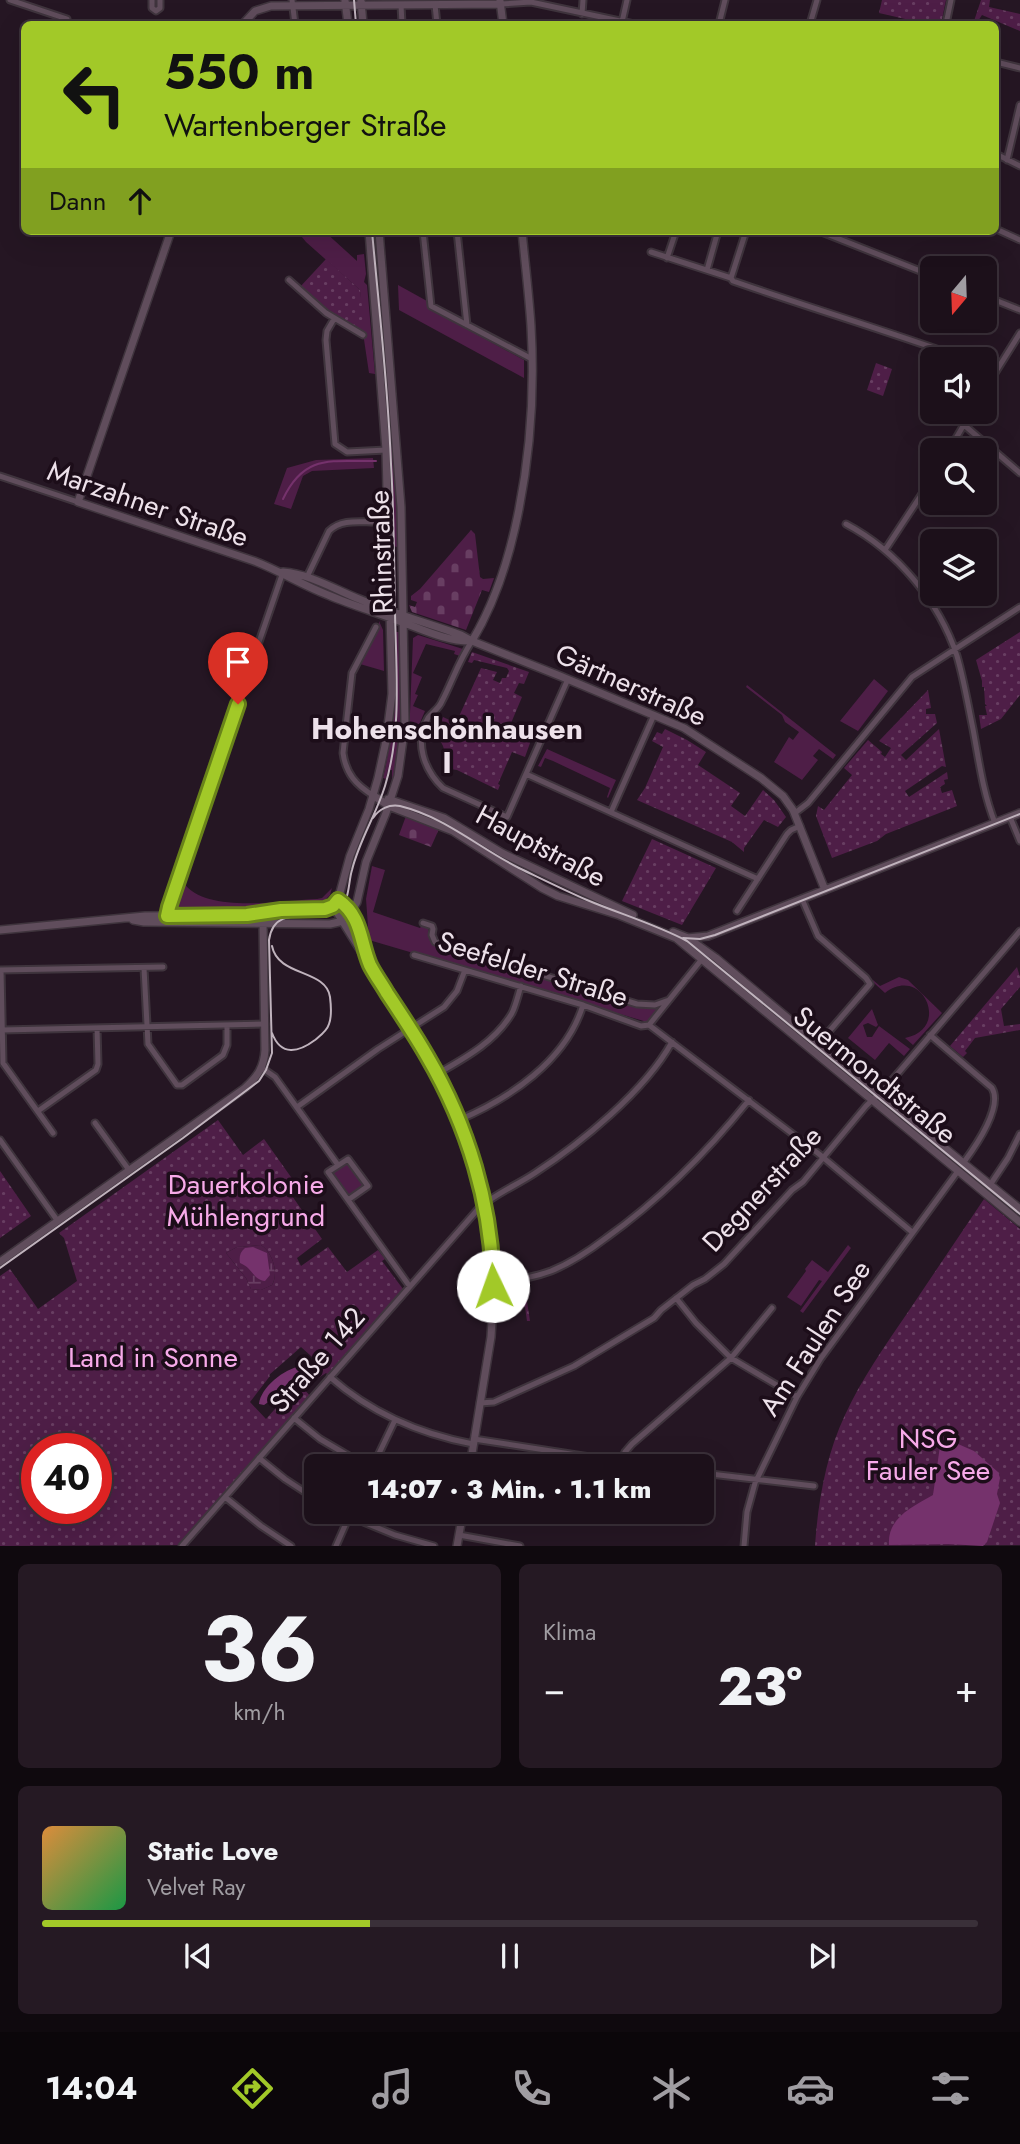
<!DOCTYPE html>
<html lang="de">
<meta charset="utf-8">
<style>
:root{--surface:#1c101a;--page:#251923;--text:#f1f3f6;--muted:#a09da2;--line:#3a3039;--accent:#a2c928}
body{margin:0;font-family:Jost,sans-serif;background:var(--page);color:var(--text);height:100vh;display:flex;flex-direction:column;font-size:26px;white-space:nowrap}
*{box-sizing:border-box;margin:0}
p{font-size:23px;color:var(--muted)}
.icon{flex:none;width:38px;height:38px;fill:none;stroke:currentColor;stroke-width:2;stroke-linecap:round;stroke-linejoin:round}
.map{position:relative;height:1546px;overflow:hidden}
.sheet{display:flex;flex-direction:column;gap:18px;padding:18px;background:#0f090e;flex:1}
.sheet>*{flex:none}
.top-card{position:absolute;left:21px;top:21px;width:978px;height:214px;border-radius:10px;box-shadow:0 7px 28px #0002,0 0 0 2px var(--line);background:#a2c928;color:#111;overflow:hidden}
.needle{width:46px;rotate:199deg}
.controls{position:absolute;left:920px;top:256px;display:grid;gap:14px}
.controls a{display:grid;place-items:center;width:77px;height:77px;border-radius:10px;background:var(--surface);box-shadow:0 7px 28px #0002,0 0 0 2px var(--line);font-size:35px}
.speed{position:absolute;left:21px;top:1433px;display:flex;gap:14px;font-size:35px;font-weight:700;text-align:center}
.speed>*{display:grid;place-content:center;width:91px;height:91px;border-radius:50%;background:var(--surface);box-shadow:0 7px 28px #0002,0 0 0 2px var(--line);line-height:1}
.speed .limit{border:10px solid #d22;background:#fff;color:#111}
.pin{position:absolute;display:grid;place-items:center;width:60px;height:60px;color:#fff;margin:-72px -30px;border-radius:50% 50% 50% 0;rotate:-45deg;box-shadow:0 0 7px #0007}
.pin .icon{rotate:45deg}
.me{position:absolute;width:77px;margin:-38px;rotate:357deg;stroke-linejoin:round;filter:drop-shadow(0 0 5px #0008)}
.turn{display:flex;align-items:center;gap:24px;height:147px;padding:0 28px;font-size:32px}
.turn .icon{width:91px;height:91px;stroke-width:2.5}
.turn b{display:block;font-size:49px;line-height:60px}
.then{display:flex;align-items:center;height:66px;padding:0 28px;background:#0003;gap:14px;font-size:26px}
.big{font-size:52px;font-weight:800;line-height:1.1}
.sheet .tile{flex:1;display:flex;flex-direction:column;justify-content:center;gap:10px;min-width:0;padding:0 24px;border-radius:10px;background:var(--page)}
.sheet .dial{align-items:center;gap:0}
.dial b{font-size:91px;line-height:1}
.song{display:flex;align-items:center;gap:21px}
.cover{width:84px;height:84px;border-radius:10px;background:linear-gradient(135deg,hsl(30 70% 55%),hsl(140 70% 35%))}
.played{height:7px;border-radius:4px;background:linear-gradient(90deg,var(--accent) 35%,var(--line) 35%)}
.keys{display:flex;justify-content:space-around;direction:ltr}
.heat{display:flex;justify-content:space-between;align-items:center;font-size:38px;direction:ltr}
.sheet .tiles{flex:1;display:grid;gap:18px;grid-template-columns:1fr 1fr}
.tile:last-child{grid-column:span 2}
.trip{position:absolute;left:304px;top:1454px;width:410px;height:70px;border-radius:10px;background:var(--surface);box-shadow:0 7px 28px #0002,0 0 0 2px var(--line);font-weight:800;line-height:70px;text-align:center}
.tabs{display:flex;height:112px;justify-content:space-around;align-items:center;background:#0b060a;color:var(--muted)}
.tabs .icon{width:49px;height:49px}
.tabs .on{color:var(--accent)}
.tabs b{font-size:32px;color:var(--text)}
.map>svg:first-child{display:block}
.grass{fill:#4e1e47}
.wetland{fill:url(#wetland-marsh)}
.cemetery{fill:url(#cemetery-stones)}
.park{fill:url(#park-dots);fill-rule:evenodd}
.water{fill:#75326c}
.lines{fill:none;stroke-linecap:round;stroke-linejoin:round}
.stream{stroke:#75326c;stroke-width:2}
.street-casing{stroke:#3f343d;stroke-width:9}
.secondary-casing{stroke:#3f343d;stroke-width:10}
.street{stroke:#604d5c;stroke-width:5}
.secondary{stroke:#604d5c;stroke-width:7}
.tram{stroke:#c0b3bd;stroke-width:2}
.route-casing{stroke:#69831a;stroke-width:18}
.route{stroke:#a2c928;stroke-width:12}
.labels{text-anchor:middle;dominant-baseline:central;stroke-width:7;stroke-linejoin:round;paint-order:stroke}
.street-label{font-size:28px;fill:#ede1ea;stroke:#1c0d19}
.park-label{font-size:28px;fill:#f7aae9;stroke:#1c0d19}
.neighbourhood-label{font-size:30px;font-weight:bold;fill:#ede1ea;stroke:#1c0d19}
</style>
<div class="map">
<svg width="1020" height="1546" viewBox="0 0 1020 1546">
<defs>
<pattern id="wetland-marsh" width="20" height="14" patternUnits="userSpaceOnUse" patternTransform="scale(1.75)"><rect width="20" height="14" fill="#4e1e47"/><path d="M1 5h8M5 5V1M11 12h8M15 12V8" fill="none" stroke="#683e62"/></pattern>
<pattern id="cemetery-stones" width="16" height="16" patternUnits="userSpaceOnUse" patternTransform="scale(1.75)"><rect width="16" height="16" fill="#4e1e47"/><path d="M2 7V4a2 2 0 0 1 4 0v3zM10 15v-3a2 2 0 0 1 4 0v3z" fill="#683e62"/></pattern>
<pattern id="park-dots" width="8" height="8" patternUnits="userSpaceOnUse" patternTransform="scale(1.75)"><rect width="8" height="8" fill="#4e1e47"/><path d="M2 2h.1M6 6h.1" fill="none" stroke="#683e62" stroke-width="1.8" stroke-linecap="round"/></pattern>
</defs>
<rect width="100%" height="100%" fill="#251623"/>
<path class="grass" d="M297,231H324L357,261V255L364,254L366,274L364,282L367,285L375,374L369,373L363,333L360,290L306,242Z
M398,285L427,301L429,307L434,311L524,360V378L399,310Z
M377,298H382L395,450L399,545L397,547L390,545L388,430Z
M373,458L374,468L312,471L303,476L291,509L274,504L287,468L316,460Z
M379,621L383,630L384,671L360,664L379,627Z
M392,629L395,632H401L402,732L394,780H392V770H388L386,779L383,778C395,729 393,680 392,629Z
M418,635L463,649L460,656L454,654L455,651L426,644L413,673L422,677L415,694L418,695L413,706L425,711L413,739L409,738L413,638Z
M874,679L888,691L858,731L840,721Z
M747,685L836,755L833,759L819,749L813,756L818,760L802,780L774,762L789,737L793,740L799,732L785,722L782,715L746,687Z
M547,749L616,780L608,798L607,797L610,788L553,761L545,758L541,767L538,766Z
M372,866L385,870L373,912L420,928L422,925L428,927L429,938L434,944L637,1006L660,1007L647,1022L369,940L366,899Z
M183,882C205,915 283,900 317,899L322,898L332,888L330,895L323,902H283L249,909L177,911L175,907Z
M899,977L908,980L942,1013L913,1045L905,1038C952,1029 922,964 885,993L873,982V980L880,986Z
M872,1009L878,1025L876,1027L868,1023L863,1025L867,1037H872L879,1026L910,1049L904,1056L889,1043L875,1060L848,1038Z
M347,1163L363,1185V1187L350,1196L332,1173Z
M848,1245L851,1248L803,1313L800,1311L822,1281L819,1280L801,1306L787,1297L806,1271L805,1269L812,1260L828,1272Z"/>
<path class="wetland" d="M261,1245C273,1253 279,1273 272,1285L261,1290L251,1289L246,1278L226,1253L237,1247Z"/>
<path class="cemetery" d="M471,530L475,534L480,577L483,579L494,578L489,592L482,590L466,630L412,612L409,605L415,607L417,602L411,600V596L420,589Z
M406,816L439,829L431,847L399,835Z"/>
<path class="park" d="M882,0H946L941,24H927L879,13Z
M981,0H990L989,7L1020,14V31L982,15L976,24H973Z
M326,259L360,290L365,330L363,333L329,312L300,287Z
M876,363L892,369L883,396L867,390Z
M1020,632V695L1001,719L981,729L979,715H987L985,706H987L985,704L984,687H982V681L976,660Z
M472,652L529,672L524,684L519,683L514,693L522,697L506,735L517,740L520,736L529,740L530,743L525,757L512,752L498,784L500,785L498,790L457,770L450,769L443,746L440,740L447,728L440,724L443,717L456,723L481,668L497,672L493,680L500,683L502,678H506L509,671L507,668L474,660L472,663L468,662Z
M928,690L931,708L926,709V714H935L937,723L901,755L906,760L939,729L946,767L942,766L905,791L909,797L947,772L948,779L944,780L945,784L940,787L942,793L952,790L957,806L886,834L877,841L832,858L816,816L818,806L824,810L852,775L844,768L868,740L882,752L881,754L885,757L891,748L879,741Z
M665,729L687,740L706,752L698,765L740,793L731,806L745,816L763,790L774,800L786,817L778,827L764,820L744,848V852L732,842L637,800L645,788L663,747L652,741L657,732L662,734Z
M652,839L716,868L682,925L622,901Z
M1017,967L1020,977V987L1001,1009L1004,1026L1020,1024V1030L975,1038L965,1051L967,1053L963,1057L950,1046Z
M218,1120L243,1155L264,1139L298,1187L290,1193L322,1239L297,1258L301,1266L328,1247L347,1272L378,1250L385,1259L382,1261L403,1289L329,1376L326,1373L303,1388L311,1397L180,1545L0,1546V1276L10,1269L38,1309L77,1281L64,1238L59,1233ZM261,1245C273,1253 279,1273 272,1285L261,1290L251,1289L246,1278L226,1253L237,1247ZM301,1347L321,1365L323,1371L290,1392L266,1419L250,1402L270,1376L269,1375ZM37,1449H96V1508H37Z
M0,1171L31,1216L0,1238Z
M984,1199L1020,1229V1545L815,1546C818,1502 826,1455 845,1415C861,1380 884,1347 906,1315C932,1276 958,1238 984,1199Z
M524,1282L530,1321H527L525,1307H521V1291H506V1316H502L501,1319L498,1320L499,1287Z"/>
<path class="water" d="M253,1247L267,1253L270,1275L265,1281C252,1279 253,1268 240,1263C239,1257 240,1252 245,1248Z
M301,1366L309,1369L307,1374L290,1381L277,1396L264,1405L259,1404C261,1387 284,1369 301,1366Z
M949,1440L974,1451L998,1472L1000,1478L997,1494L1000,1503L987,1542L983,1546L948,1544L889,1545C887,1518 912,1507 933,1495L940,1446Z"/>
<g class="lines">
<path class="stream" d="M283,499C305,453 332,462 376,461"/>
<defs>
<path id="street" d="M10,0L67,19
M152,0V8L156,11L160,8V0
M292,0L295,24
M501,4L531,2L634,24
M401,5L402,24
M435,5L437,24
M582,14L583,0
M622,22L627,0
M719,24L725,0
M810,24L817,0
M946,24L951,0
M996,62L1020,68
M996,154L1020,166
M1007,160L1020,105
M996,229L1020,240
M423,231L431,306L532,359
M457,231L467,325
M746,231L731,278L733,281C810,308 888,331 965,359
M819,231L933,276
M651,252L731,278
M667,258L676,231
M707,270L718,231
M289,280L326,313L363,335
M985,296L1020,310
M334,319L327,331L326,340L335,444L347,452L386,450
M985,366L996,371
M985,389L1020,333
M964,425L1020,473
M949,450L972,411
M0,476L78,502
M846,524C897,551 939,601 957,656C964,680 968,705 973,729C979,761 983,793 995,823
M885,550L933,477
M307,577L329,531C341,519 359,522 374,522
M472,641C459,660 452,682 442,701C439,709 432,712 428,718C414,742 424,770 443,788L507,817L568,679
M526,774L758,879
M374,796C356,785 346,774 343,753L352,673L376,627
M611,812L654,715
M795,813L808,803L912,677L1020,607
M1010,817L1020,841
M802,899L818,936L866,978L870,984L819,1043
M737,911L787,834L791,830L800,826
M167,918L168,907L283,572
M423,923L432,926L433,929L432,935L435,942L637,1004L655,1005L669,1000
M414,955L583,1005L641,1026L649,1025
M144,968L148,1044L177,1085H182L223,1055L227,1045V1025
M0,970L163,967
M1,970L3,1063L53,1133
M649,1025L819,1154L912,1232
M649,1025L702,959
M2,1030L265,1024
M930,1035L992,1088C1003,1107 975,1147 964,1162
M262,1068L275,1077L338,1165
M437,1074C465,1058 495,1042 512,1013C516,1005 518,995 521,986
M297,1107L378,1049L444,1007L457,991L465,970
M38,1111L96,1070L98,1064L97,1028
M459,1120C510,1098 566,1061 583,1005
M95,1123L129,1170
M0,1140L57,1220
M990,1185L1008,1158L1020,1134
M348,1200L368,1186L348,1159L328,1172L408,1284L410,1286
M493,1281C513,1281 532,1278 551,1271C571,1263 589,1251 606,1238C661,1199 707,1152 749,1100
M676,1298L696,1323L731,1358L797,1397
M330,1377C371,1413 420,1434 473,1444
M480,1403L494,1402L574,1366L654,1318L661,1310L693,1285L705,1279L724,1264L792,1190L803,1182L866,1106L887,1086L1020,931
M294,1418L320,1439L366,1466
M474,1439L648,1466
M259,1458L285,1479L317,1500
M621,1462L625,1452L632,1444L731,1358L772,1308
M373,1466L395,1420
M702,1473L814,1486
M225,1497L261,1526L291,1546
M339,1512L395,1535L434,1546
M459,1535L520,1546
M182,1546L479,1208C495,1194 517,1185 535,1173C581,1143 645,1091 672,1042
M336,1546L351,1512
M744,1546L747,1512L755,1483L797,1397L821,1358L958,1171"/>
<path id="secondary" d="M345,1L348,24
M361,1L363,24
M500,1L503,24
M243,24L255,11L271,6L501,4
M171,231L78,502L254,561C280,571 302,585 328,595C351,605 375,612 399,621C421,629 448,642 472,641
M283,572C310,574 334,589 359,599C392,613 427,623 461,635L472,641L560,676L684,728L761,778L783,796L793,810L825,890
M472,641C493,606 506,568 515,528C530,462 535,394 531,326C529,295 525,263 522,231
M374,796L389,806L453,831L542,888L558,896L619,915L676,938L1020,1222
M388,799L444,818L502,853L633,915
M338,900C358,914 361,935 368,957
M333,906L438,1075L459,1120L481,1186L490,1234L493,1304L491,1337L470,1466
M133,920L144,922L330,924L339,922L348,916L357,902L366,862L386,813L398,776L405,725L401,507L379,231
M0,930L145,916L247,915L281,910L325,909L333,906L338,900L350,856L369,809L378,778L386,741L392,694L386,450L369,231
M673,932L688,938L716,958L888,1102L1020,1209
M687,938L708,936L1020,813
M0,1262L245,1088C258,1076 264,1067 265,1050L263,921
M457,1546L463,1512"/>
</defs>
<use href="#street" class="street-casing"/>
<use href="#secondary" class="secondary-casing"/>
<use href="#street" class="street"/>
<use href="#secondary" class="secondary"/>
<path class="tram" d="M354,0L356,24
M373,818C379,809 389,804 400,806C445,817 479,848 519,868C542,879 564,890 587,900C620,914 655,924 687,941L1020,1214
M683,938L700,939L715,935L1020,814
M272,946C278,977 326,969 330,997C331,1005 332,1016 329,1024C327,1031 321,1035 315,1040C299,1052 281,1057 272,1033
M0,1268L183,1138L259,1081L266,1070L272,1053L269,940C275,899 319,928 339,910C350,900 348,883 352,870C359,841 376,815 385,786C402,731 396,670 395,612C394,563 394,513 391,464C388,386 379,309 372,231"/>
</g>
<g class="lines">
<defs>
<path id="route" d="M238,704L169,907L167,916L247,915L281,910L325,909L333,906L338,900C362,916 360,942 370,965C375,975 382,984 387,993C401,1014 415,1035 427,1056C468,1126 492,1205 493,1286"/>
</defs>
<use href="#route" class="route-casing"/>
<use href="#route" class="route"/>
</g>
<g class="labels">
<g class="street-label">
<text transform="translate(148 504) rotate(19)">Marzahner Straße</text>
<text transform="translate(381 552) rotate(-92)">Rhinstraße</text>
<text transform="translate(631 685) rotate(24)">Gärtnerstraße</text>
<text transform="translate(541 846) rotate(28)">Hauptstraße</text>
<text transform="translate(533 969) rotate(17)">Seefelder Straße</text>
<text transform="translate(875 1075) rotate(39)">Suermondtstraße</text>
<text transform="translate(762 1189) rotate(-47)">Degnerstraße</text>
<text transform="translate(815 1338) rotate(-57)">Am Faulen See</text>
<text transform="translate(317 1360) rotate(-49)">Straße 142</text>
</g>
<g class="park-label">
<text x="246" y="1184">Dauerkolonie<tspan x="246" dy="32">Mühlengrund</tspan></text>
<text x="153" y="1357">Land in Sonne</text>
<text x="928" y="1438">NSG<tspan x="928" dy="32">Fauler See</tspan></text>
</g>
<g class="neighbourhood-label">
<text x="447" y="728">Hohenschönhausen<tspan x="447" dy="34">I</tspan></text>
</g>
</g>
</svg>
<div class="controls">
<a><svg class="needle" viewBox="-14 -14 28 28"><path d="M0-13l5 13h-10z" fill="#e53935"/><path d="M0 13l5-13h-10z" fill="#a09da2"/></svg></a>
<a><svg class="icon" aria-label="sound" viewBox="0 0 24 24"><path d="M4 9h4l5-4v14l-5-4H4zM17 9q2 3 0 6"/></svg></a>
<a><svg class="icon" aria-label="search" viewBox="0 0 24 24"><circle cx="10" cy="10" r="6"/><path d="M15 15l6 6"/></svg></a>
<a><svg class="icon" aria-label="layers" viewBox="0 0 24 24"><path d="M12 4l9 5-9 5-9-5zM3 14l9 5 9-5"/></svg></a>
</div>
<div class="speed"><div class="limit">40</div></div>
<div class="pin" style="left:238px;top:704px;background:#d93025"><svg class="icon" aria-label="arrive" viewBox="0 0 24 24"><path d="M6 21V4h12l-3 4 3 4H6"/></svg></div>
<svg class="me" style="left:493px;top:1286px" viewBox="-20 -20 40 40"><circle r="19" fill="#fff"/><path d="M0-13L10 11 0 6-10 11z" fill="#a2c928"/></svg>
<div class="trip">14:07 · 3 Min. · 1.1 km</div>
<div class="top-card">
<div class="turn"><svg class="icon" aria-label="left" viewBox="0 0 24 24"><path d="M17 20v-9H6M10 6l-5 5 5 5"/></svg><div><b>550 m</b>Wartenberger Straße</div></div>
<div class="then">Dann<svg class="icon" aria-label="ahead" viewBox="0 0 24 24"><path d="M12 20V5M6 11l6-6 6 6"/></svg></div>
</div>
</div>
<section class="sheet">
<div class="tiles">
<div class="tile dial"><b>36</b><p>km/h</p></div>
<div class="tile"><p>Klima</p>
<div class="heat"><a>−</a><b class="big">23°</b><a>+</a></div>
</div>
<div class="tile">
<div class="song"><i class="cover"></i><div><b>Static Love</b><p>Velvet Ray</p></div></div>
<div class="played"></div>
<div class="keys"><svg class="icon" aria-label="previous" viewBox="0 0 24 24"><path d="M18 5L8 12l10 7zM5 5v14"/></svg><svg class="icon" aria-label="pause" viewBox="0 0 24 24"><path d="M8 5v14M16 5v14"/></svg><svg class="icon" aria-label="next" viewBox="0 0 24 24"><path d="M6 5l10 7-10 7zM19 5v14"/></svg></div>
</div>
</div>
</section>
<nav class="tabs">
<b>14:04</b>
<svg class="icon on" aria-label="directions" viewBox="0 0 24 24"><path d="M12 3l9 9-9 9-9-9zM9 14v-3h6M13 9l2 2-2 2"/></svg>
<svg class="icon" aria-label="music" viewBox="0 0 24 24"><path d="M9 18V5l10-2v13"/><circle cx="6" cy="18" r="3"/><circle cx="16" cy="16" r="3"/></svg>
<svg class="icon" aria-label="phone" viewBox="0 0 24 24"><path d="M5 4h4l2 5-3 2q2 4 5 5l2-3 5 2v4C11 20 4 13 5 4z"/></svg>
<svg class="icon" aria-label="climate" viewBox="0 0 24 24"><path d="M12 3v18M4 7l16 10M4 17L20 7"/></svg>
<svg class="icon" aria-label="car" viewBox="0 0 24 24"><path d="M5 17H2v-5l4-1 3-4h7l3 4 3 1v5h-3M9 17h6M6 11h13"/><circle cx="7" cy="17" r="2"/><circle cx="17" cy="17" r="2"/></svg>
<svg class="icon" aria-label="filters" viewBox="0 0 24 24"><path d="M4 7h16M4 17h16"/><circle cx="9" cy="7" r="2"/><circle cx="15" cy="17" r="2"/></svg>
</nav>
